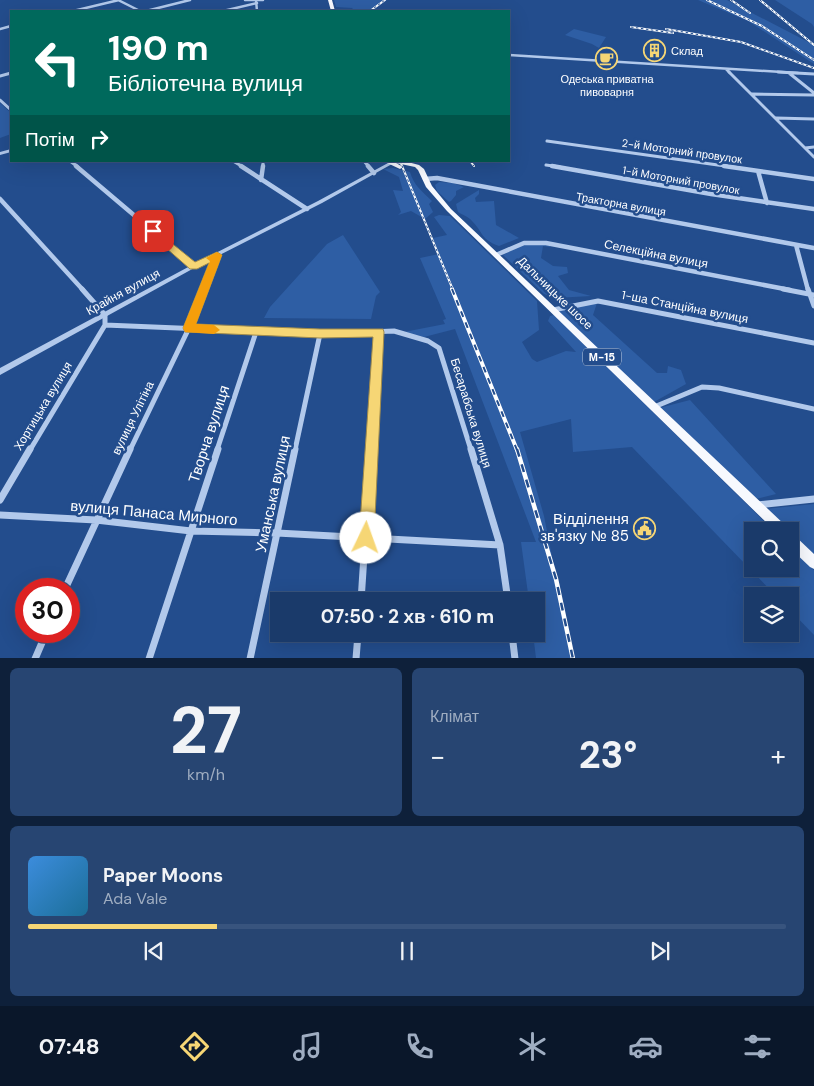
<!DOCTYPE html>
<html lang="uk">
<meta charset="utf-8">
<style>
:root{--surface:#1a3a6a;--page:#274572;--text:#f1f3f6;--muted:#9fadc1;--line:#38547e;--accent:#f6d675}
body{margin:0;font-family:"DM Sans",sans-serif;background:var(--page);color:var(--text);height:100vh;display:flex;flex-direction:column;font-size:19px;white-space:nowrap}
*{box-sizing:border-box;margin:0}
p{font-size:16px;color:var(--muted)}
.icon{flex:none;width:28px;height:28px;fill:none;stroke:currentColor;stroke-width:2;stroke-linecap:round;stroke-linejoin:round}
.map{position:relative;height:658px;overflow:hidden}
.panel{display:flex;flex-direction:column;gap:10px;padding:10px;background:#0e203a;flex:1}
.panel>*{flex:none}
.top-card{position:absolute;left:10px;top:10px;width:500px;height:152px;border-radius:0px;box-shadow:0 5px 20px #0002,0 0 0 1px var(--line);background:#00695c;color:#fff;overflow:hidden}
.controls{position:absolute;left:744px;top:522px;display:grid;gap:10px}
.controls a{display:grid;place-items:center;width:55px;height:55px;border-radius:0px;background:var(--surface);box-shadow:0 5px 20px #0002,0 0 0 1px var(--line);font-size:25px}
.speed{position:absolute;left:15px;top:578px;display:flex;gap:10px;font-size:25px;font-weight:700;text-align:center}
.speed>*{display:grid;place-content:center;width:65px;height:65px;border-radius:50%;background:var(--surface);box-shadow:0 5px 20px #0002,0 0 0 1px var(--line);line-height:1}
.speed .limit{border:8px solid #d22;background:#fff;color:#111}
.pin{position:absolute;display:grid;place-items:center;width:42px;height:42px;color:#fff;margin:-21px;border-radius:10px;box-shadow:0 2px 8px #0006}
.me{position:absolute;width:55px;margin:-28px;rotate:3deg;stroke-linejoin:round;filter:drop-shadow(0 0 4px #0008)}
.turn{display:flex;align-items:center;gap:18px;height:105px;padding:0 15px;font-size:22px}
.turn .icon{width:65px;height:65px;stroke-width:2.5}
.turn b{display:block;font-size:35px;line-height:42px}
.then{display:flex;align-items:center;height:48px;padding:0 15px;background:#0003;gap:10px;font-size:19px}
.big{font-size:38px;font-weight:700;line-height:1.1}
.panel .tile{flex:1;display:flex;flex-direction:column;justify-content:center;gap:8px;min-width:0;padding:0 18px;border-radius:8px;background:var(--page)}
.panel .dial{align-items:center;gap:0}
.dial b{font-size:65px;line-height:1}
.song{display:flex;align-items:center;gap:15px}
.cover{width:60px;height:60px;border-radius:8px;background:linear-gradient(135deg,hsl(210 70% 55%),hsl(200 70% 35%))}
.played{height:5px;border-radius:2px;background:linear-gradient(90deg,var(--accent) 25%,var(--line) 25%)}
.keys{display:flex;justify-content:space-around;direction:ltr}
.heat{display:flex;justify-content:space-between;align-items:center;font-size:28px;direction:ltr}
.panel .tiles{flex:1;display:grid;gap:10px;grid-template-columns:1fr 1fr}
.tile:last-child{grid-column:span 2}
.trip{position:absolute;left:270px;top:592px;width:275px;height:50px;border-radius:0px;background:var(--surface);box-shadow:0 5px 20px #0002,0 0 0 1px var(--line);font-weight:700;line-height:50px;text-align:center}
.tab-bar{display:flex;height:80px;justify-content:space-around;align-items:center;background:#0a172a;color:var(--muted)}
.tab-bar .icon{width:35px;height:35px}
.tab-bar .on{color:var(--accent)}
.tab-bar b{font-size:22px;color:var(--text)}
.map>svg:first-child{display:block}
.green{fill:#2e5ea4}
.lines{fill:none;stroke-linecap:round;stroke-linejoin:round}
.minor-far4{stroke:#b2c9eb;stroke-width:2.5}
.minor-far3{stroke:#b2c9eb;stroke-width:3}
.minor-far2{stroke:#b2c9eb;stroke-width:4.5}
.minor-far1{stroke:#b2c9eb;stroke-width:5}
.minor{stroke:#b2c9eb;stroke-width:7}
.tertiary{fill:#b2c9eb;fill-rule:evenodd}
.primary{fill:#f7f9fe;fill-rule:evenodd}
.rail-far2-casing{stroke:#fff;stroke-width:2}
.rail-far1-casing{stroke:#fff;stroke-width:4}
.rail-casing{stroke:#fff;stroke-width:4.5}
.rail-far2{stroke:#234d8d;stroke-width:1;stroke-dasharray:2.5;stroke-linecap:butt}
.rail-far1{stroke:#234d8d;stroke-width:2;stroke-dasharray:6;stroke-linecap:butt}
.rail{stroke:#234d8d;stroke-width:2.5;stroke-dasharray:8;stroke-linecap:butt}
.route{fill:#f6d675;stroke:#a08b4c}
.slow{fill:#f59e0b}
.labels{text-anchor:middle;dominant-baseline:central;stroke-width:5;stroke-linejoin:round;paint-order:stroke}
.far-poi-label{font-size:11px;fill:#fff;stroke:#234d8d;text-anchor:start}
.far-street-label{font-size:11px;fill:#fff;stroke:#234d8d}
.shield{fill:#234d8d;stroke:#bdcadd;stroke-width:1}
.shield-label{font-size:11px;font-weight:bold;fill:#fff}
.street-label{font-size:12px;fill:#fff;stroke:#234d8d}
.near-street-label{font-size:15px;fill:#fff;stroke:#234d8d}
.near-poi-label{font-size:15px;fill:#fff;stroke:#234d8d;text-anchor:end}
</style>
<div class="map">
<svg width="814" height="659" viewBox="0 0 814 659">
<rect width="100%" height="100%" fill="#234d8d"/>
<path class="green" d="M334,0H387L372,11H350L353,8L336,7Z
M698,0H727L814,45V64L748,21Z
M775,0H814V27L812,24Z
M574,29L606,37L599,48L592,44L565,35Z
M0,103L11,113V134L0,138Z
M393,168L410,172C414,186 422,191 432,201L429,204L433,212L425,219L411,211L398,215L401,212L393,190L403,191L399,177L383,169Z
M439,182L453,183L464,187L456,191V195L451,201L449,202L437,191L435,185Z
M479,190V194L475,198L476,202L494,201L496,225L519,238L499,246C480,239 484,233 472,221C468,216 462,215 458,212L456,204Z
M439,215L450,216L537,301L539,330L522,342L532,359L537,362L566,351L576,352L548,321L550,316L554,315L774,531H752V569H790V547L814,570V635L790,610V596H776L632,447L573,452L571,419L520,432L544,516L572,658H536L533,634H536V601H529L521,542H536L455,329L424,337L404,332L445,324L443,320L446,319L420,258L439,254L433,238L447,235L434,217Z
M343,235L380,292L376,296L371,319L264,318L270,307L327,244Z
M523,244L550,245V247L543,246L541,258L553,266L567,267L568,273L558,276L569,290L591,296L555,298L544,294L503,255Z
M584,303H597L593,315L657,373H667L668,366L681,370L686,384L654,402L558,312Z
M690,400L776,494L756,499L659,408Z
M814,504V556L765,509Z"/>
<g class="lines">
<path class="minor-far4" d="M118,0L140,11
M245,0H263
M256,0L257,11
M73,11L119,0
M146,11L190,0
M223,11L257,3
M0,29L11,26
M509,55L798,73
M726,69L730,73"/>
<path class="minor-far3" d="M729,72L814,157
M778,72L814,74
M789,73L814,93
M0,76L11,73
M752,94L814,95
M0,100L11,110
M776,118L814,119
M547,141L732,167
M805,148L814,147
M70,161L78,167
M233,161L243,167
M263,161V167
M364,161L369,167
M546,165L560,167"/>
<path class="minor-far2" d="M76,166L194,266
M241,166L307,209
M368,166L374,173
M552,166L711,194L814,209
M724,166L814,179
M758,171L767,203
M425,179L437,178L814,248
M261,180L263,166
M0,199L83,290
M796,245L808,290
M496,255L524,243H546L790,290
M203,290L217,255"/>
<path class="minor-far1" d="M82,289L105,315V325L320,334L394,331L428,341L439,348L471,450
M783,289L814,295
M808,289L814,306
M553,310L598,301L814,343
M654,407L702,387L719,388L814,409
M30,450L105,325
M130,450L189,328L204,289
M217,450L256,332
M295,450L320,334
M371,450L379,332"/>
<path class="minor" d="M471,449L500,545L508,601
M0,500L30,449
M757,505L814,499
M0,515L96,520L191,531L277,533L500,545
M65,589L130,449
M361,601L371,449
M512,634L515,659
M35,659L47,631
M149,659L218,449
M250,659L295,449
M356,659L358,634"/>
<path class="tertiary" d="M11,149V152L0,155V152Z
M388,163L392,164L322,203L196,267L0,375V368L192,265L318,201Z"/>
<path class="primary" d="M328,0H332L335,11H331Z
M383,161H404L419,165L424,169L432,186L451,209L787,527L789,531H775L447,211L426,187L418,170L415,167L396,163L403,167L400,169Z
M790,533L794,535L814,554V569L810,567L790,548Z"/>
<defs>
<path id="rail-far2" d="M707,0L762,26L814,60
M731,0L750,13
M760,0L814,45
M370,11L385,0
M631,27L673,33
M666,29L741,42L814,68
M400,161L453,290
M470,161L474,166"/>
<path id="rail-far1" d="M452,289L517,450"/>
<path id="rail" d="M517,449L556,579L573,659"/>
</defs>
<use href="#rail-far2" class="rail-far2-casing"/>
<use href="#rail-far1" class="rail-far1-casing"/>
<use href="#rail" class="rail-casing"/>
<use href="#rail-far2" class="rail-far2"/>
<use href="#rail-far1" class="rail-far1"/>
<use href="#rail" class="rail"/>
</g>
<path class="route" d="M153,228L195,262L217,252L222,255L196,324L320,329H383L384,332L374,538L372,543L366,546L361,543L359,538L373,337L320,338L185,332L183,328L209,263L197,269H190L149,233V229Z"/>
<path class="slow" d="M217,252L222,255L196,324L214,325L220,330L214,334L185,332L183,328L210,261L206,258Z"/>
<defs>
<symbol id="building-ring" viewBox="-11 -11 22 22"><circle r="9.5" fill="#234d8d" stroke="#f6d675" stroke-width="1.5"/><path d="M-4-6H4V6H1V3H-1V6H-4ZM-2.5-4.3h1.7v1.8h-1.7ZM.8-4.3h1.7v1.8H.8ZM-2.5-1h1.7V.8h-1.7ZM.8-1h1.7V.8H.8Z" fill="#f6d675"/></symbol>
<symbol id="cafe-ring" viewBox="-11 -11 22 22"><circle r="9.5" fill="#234d8d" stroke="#f6d675" stroke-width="1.5"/><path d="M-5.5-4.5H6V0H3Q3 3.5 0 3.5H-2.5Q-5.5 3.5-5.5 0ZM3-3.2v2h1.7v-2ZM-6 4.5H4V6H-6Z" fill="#f6d675"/></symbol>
<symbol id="civic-ring" viewBox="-11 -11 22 22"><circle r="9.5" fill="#234d8d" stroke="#f6d675" stroke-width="1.5"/><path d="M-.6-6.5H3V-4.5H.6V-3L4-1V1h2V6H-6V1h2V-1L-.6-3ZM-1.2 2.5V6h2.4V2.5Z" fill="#f6d675"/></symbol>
</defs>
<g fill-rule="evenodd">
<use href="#building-ring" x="642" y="38" width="25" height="25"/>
<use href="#cafe-ring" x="594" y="46" width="25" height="25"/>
<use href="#civic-ring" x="632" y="516" width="25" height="25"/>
</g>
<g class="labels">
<g class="far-poi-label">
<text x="671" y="51">Склад</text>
<text x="607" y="79" text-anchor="middle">Одеська приватна<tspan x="607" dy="13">пивоварня</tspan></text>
</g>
<g class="far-street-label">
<text transform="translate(682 151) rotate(8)">2-й Моторний провулок</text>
<text transform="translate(681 180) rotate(10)">1-й Моторний провулок</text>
<text transform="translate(621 204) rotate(10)">Тракторна вулиця</text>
</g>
<rect class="shield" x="583" y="348.5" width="38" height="17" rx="4"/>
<g class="shield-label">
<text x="602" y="357">М-15</text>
</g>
<g class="street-label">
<text transform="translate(656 254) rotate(11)">Селекційна вулиця</text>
<text transform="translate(123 292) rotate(-29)">Крайня вулиця</text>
<text transform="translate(555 293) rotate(44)">Дальницьке шосе</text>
<text transform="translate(685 307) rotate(11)">1-ша Станційна вулиця</text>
<text transform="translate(43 406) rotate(-59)">Хортицька вулиця</text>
<text transform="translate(471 413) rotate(73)">Бесарабська вулиця</text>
<text transform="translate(133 418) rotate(-64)">вулиця Улітіна</text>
</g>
<g class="near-street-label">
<text transform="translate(209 434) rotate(-72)">Творча вулиця</text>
<text transform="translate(273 494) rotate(-78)">Уманська вулиця</text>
<text transform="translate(154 513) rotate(5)">вулиця Панаса Мирного</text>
</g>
<g class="near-poi-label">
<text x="629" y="519">Відділення<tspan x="629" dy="17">зв'язку № 85</tspan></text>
</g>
</g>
</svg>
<div class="controls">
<a><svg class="icon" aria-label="search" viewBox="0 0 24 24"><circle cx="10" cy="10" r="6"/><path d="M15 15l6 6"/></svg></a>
<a><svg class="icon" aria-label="layers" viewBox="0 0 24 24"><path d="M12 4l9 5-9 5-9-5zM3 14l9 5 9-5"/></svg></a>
</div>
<div class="speed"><div class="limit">30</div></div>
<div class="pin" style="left:153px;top:231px;background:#d93025"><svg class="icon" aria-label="arrive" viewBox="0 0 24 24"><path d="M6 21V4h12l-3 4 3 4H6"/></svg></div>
<svg class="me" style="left:366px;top:538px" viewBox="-20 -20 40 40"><circle r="19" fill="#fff"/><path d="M0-13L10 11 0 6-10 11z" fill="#f6d675"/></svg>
<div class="trip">07:50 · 2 хв · 610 m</div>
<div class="top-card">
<div class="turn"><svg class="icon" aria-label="left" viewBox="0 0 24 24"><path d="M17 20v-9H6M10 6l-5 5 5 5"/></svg><div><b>190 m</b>Бібліотечна вулиця</div></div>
<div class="then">Потім<svg class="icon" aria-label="right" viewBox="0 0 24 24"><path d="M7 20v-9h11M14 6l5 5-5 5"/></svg></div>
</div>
</div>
<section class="panel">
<div class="tiles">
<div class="tile dial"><b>27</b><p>km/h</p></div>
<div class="tile"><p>Клімат</p>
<div class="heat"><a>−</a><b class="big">23°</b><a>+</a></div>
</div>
<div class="tile">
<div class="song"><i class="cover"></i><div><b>Paper Moons</b><p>Ada Vale</p></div></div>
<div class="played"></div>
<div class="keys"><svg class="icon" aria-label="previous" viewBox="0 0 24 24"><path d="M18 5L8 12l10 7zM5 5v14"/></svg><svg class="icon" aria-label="pause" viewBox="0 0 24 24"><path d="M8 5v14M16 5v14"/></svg><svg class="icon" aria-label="next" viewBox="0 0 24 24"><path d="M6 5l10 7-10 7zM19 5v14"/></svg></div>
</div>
</div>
</section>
<nav class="tab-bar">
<b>07:48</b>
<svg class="icon on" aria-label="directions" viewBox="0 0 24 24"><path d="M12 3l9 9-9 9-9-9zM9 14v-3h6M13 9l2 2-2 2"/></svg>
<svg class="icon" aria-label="music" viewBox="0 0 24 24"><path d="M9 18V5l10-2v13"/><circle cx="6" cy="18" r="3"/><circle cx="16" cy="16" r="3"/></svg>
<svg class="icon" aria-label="phone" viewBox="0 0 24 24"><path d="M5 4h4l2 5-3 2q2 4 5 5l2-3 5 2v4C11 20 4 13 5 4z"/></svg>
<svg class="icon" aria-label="climate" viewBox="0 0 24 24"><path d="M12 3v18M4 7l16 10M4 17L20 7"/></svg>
<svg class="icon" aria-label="car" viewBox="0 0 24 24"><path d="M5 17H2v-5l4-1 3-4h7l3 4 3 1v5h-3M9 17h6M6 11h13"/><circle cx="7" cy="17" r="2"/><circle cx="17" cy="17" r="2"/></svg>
<svg class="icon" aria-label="filters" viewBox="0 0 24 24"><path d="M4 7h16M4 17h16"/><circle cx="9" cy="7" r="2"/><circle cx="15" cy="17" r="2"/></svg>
</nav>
